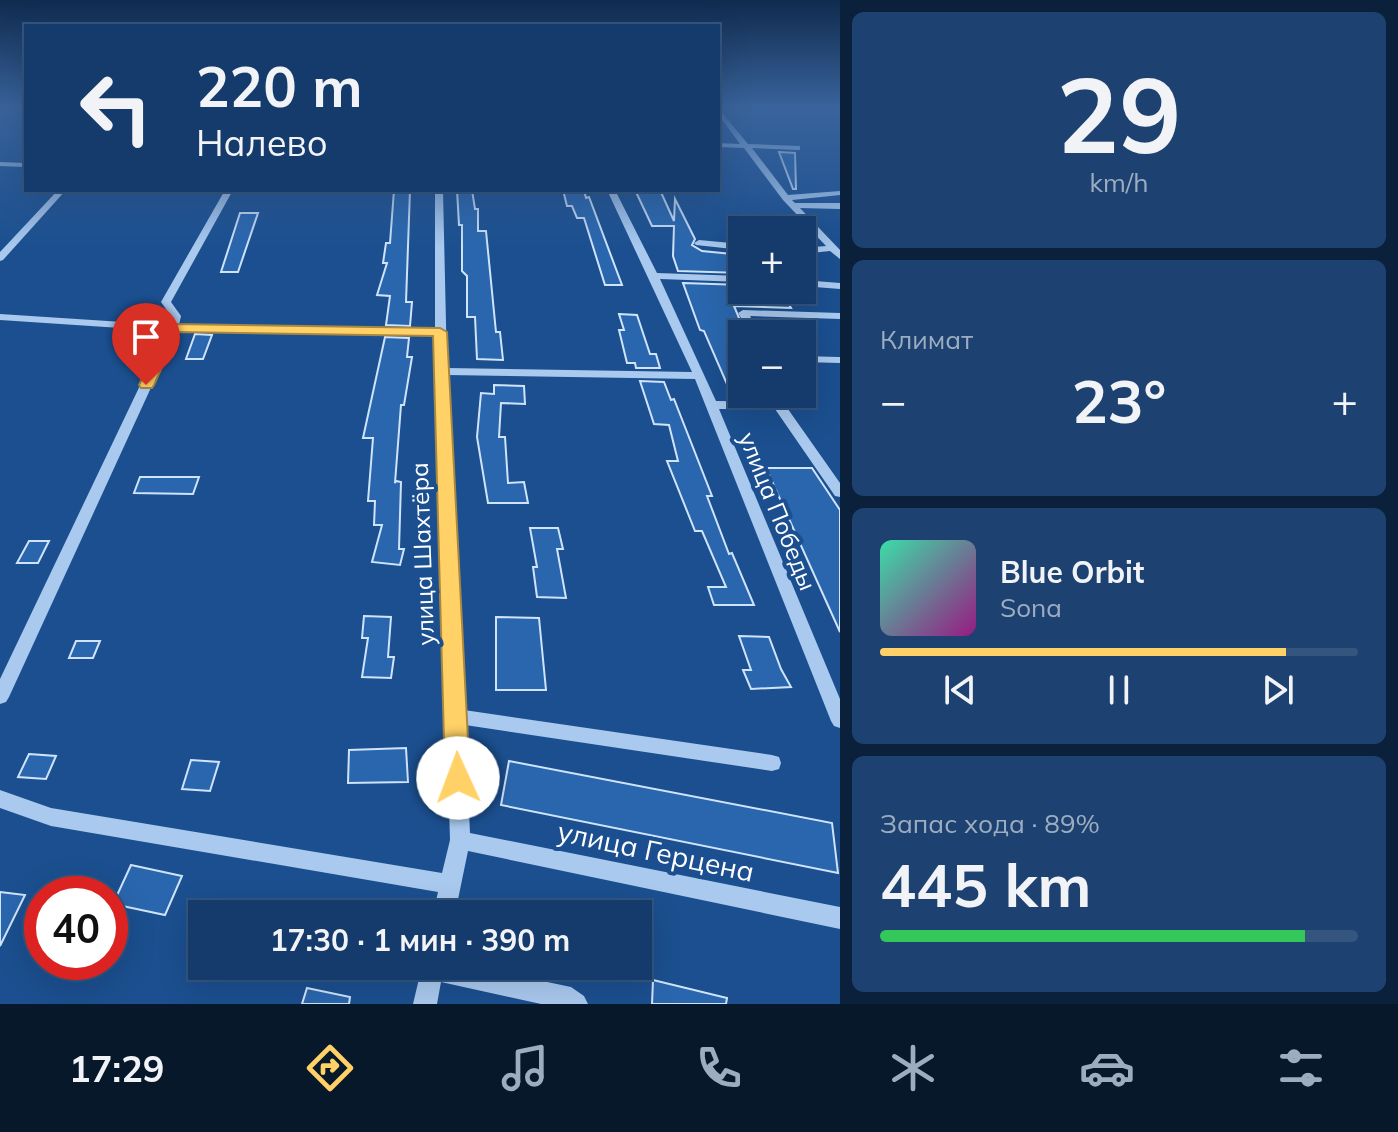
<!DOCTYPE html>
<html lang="ru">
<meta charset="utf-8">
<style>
:root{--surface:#143b6b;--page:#1d4271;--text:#f1f3f6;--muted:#9dadc1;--line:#33557e;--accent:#ffd166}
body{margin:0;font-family:Mulish,sans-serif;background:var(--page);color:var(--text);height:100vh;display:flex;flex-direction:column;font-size:30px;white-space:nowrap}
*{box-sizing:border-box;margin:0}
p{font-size:26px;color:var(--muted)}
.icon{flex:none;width:44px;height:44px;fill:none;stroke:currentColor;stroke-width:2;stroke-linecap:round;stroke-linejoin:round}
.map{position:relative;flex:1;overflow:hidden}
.panel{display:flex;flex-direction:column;gap:12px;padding:12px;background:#0b203b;width:558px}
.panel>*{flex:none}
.hud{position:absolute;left:24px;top:24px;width:696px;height:168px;border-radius:0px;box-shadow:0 8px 32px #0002,0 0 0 2px var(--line);background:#143b6b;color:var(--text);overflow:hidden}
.buttons{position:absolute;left:728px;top:216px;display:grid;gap:16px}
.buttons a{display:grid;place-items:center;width:88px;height:88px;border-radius:0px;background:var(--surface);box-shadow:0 8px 32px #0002,0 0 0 2px var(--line);font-size:40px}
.speed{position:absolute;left:24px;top:876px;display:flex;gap:16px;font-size:40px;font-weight:700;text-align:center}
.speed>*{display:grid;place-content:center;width:104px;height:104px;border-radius:50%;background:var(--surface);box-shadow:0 8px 32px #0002,0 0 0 2px var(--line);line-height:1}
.speed .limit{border:12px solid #d22;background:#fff;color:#111}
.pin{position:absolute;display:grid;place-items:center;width:68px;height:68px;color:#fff;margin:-82px -34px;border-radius:50% 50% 50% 0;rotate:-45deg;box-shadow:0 0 8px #0007}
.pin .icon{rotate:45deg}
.me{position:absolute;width:88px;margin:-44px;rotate:358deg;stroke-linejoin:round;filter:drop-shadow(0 0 6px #0008)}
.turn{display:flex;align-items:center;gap:28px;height:168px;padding:0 40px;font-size:36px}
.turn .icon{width:104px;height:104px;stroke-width:2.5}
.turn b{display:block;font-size:56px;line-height:68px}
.big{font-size:60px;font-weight:700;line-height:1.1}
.panel .widget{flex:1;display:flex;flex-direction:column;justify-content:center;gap:12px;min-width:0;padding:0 28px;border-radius:12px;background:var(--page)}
.panel .dial{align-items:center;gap:0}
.dial b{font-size:104px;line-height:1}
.song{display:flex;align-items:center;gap:24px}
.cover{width:96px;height:96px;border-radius:12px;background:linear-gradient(135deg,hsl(160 70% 55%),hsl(310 70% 35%))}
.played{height:8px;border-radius:4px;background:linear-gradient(90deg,var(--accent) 85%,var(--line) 85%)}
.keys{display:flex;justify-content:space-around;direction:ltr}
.heat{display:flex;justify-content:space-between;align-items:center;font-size:44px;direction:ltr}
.charge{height:12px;border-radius:6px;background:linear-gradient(90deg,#34c759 89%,var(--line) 0)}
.trip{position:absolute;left:188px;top:900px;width:464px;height:80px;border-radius:0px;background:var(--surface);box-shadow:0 8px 32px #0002,0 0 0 2px var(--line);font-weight:700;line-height:80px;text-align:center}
.tab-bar{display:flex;height:128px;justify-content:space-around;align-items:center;background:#08182b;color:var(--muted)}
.tab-bar .icon{width:56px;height:56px}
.tab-bar .on{color:var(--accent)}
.tab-bar b{font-size:36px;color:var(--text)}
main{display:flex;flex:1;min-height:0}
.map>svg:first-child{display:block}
.building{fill:#2a66ad;stroke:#cfe3fa;stroke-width:2}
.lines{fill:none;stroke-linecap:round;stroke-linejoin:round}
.minor{fill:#a9c9ee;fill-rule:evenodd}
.route{fill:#ffd166;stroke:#a68842;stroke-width:2}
.labels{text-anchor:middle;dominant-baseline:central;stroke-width:8;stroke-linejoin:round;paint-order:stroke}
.street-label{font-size:24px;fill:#fff;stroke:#1b4f8f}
.near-street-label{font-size:28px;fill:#fff;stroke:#1b4f8f}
</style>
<main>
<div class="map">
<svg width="840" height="1004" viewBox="0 0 840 1004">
<rect width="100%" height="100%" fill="#1b4f8f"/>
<path class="building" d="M779,152L795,153L796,189H793Z
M394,190H410L406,302H412L410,326L386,325L390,296L377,295L387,263H383L386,243H390Z
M457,190H472L475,209H478V231H486L496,332H500L503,360L477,359L475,317H467V276L462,271V225H459Z
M563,190H584L586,198L589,197L622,285H605L584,218H577L572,206H567Z
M635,190H660L674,221L675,199L695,239L692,245L702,251L742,255V273L678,271L673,256L674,226H652Z
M240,213H258L238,272H221Z
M683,283L742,285V290H781L791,308L734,306L742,325V398H733L704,331L700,330Z
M619,314L637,315L650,354H656L660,368H636L635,363H627L619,330H624Z
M776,320L797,321L805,334H777Z
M195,334L212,335L203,359H186Z
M385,337L409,338L407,357H412L404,405H401L395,483L396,481L401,482L399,549H404L400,565L372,562L382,525H374L375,501H368L373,438H363Z
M640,381L664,382L671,400L674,399L712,496H707L729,554L732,553L754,605H714L708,587H726L702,531H695L667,461H678L669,425L654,424Z
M494,385L524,386L525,404L501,403L499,437H505L508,483L524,482L528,503H488L477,437L481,393L494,394Z
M766,468H812L840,510V632Z
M140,477H199L193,494L134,493Z
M530,528H558L563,549H557L566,598L537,597L533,567H537Z
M29,541H49L38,563H17Z
M364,616L391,617L388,657H394L391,678L362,677L368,638H362Z
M496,617L539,618L546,690H496Z
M739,636L769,637L781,669L791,687L751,689L743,670H751Z
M76,641H100L93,658H69Z
M406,748L408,782L348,783L349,750Z
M29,754L56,756L46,779L18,777Z
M191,760L219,762L210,791L182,789Z
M509,761L832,823L838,873L501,805Z
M131,865L182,876L165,915L113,904Z
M0,892L25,895L0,946Z
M653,980L727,998L726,1004H652Z
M307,988L350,997L349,1004H302Z"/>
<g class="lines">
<path class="minor" d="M718,108L748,144L800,146V150H797L752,148L788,195L840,191V195L792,200L795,203H840V209L800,208L840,250V259L830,251L802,254V248L826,246L808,227L765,230L769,227L804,222L783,200L744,148L718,147V143L740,144L718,114Z
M0,162L26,163V167L0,166Z
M58,190H66L3,260L0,261V252Z
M225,190H233L171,302L181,316L179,325L435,329V190H443L447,368L692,372L607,190H615L657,273L742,276V282L660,279L716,401L783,402L840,483V497L835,496L775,409H719L840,699V728L834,726L831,721L695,379L447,375L464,710L772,755L779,757L781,763L779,769L772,771L465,725L470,833L840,907V929L468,851L455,914H433L438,892L51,826L0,808V790L51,808L442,873L450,840L435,335L177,331L9,697L6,702L0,704V679L166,331L0,320V314L169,325L171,316L161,302Z
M699,240L742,244V250L696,245L694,243Z
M802,280L840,283V289L802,286Z
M743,310L840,313V319L750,316L761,334H751L738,313Z
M802,356L838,357H840V363L802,362Z
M422,966H472L571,987L584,996L588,1004H541L441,982L437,1004H413Z"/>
</g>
<linearGradient id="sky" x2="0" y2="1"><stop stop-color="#0f2b4f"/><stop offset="0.43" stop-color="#39639b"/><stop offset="1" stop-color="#39639b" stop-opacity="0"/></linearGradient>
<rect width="840" height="248" fill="url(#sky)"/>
<path class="route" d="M173,324L440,328L447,332L470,778L467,785L458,788L449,785L445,778L433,336L178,332L154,385L152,388H141L139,385L166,328Z"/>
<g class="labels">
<g class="street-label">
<text transform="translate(778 511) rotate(68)">улица Победы</text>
<text transform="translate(422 554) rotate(-92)">улица Шахтёра</text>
</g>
<g class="near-street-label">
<text transform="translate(656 851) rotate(12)">улица Герцена</text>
</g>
</g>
</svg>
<div class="buttons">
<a>+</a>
<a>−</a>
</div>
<div class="speed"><div class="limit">40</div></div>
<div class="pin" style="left:146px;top:385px;background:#d93025"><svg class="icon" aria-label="arrive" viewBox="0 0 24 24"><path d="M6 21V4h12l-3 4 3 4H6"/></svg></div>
<svg class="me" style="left:458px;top:778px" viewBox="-20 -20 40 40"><circle r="19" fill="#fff"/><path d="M0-13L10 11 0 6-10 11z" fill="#ffd166"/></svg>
<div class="trip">17:30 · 1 мин · 390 m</div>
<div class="hud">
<div class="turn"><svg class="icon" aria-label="left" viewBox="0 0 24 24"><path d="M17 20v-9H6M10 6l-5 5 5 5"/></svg><div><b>220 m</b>Налево</div></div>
</div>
</div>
<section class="panel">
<div class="widget dial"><b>29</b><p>km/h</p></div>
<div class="widget"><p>Климат</p>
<div class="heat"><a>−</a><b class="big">23°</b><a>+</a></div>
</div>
<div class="widget">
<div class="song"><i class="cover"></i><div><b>Blue Orbit</b><p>Sona</p></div></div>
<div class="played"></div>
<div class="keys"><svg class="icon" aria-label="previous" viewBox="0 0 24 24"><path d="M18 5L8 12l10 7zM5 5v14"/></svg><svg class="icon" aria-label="pause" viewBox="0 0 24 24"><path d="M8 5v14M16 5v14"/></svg><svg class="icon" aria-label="next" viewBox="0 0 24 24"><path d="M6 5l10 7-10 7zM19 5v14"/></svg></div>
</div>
<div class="widget"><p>Запас хода · 89%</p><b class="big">445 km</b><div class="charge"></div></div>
</section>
</main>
<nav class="tab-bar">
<b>17:29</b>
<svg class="icon on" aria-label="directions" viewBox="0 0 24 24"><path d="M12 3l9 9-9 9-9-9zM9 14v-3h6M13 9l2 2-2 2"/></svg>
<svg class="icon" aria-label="music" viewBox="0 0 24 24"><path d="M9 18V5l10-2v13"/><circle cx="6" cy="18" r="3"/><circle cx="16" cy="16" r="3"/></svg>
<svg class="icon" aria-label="phone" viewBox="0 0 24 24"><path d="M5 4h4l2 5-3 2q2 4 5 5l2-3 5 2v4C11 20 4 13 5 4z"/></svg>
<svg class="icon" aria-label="climate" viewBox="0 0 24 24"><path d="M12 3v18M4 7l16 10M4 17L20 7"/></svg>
<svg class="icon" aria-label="car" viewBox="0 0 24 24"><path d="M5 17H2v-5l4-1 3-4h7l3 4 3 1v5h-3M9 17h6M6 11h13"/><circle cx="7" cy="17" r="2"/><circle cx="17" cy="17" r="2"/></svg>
<svg class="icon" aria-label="filters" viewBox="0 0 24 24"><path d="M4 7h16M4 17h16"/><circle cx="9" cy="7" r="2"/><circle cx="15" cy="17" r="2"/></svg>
</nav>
